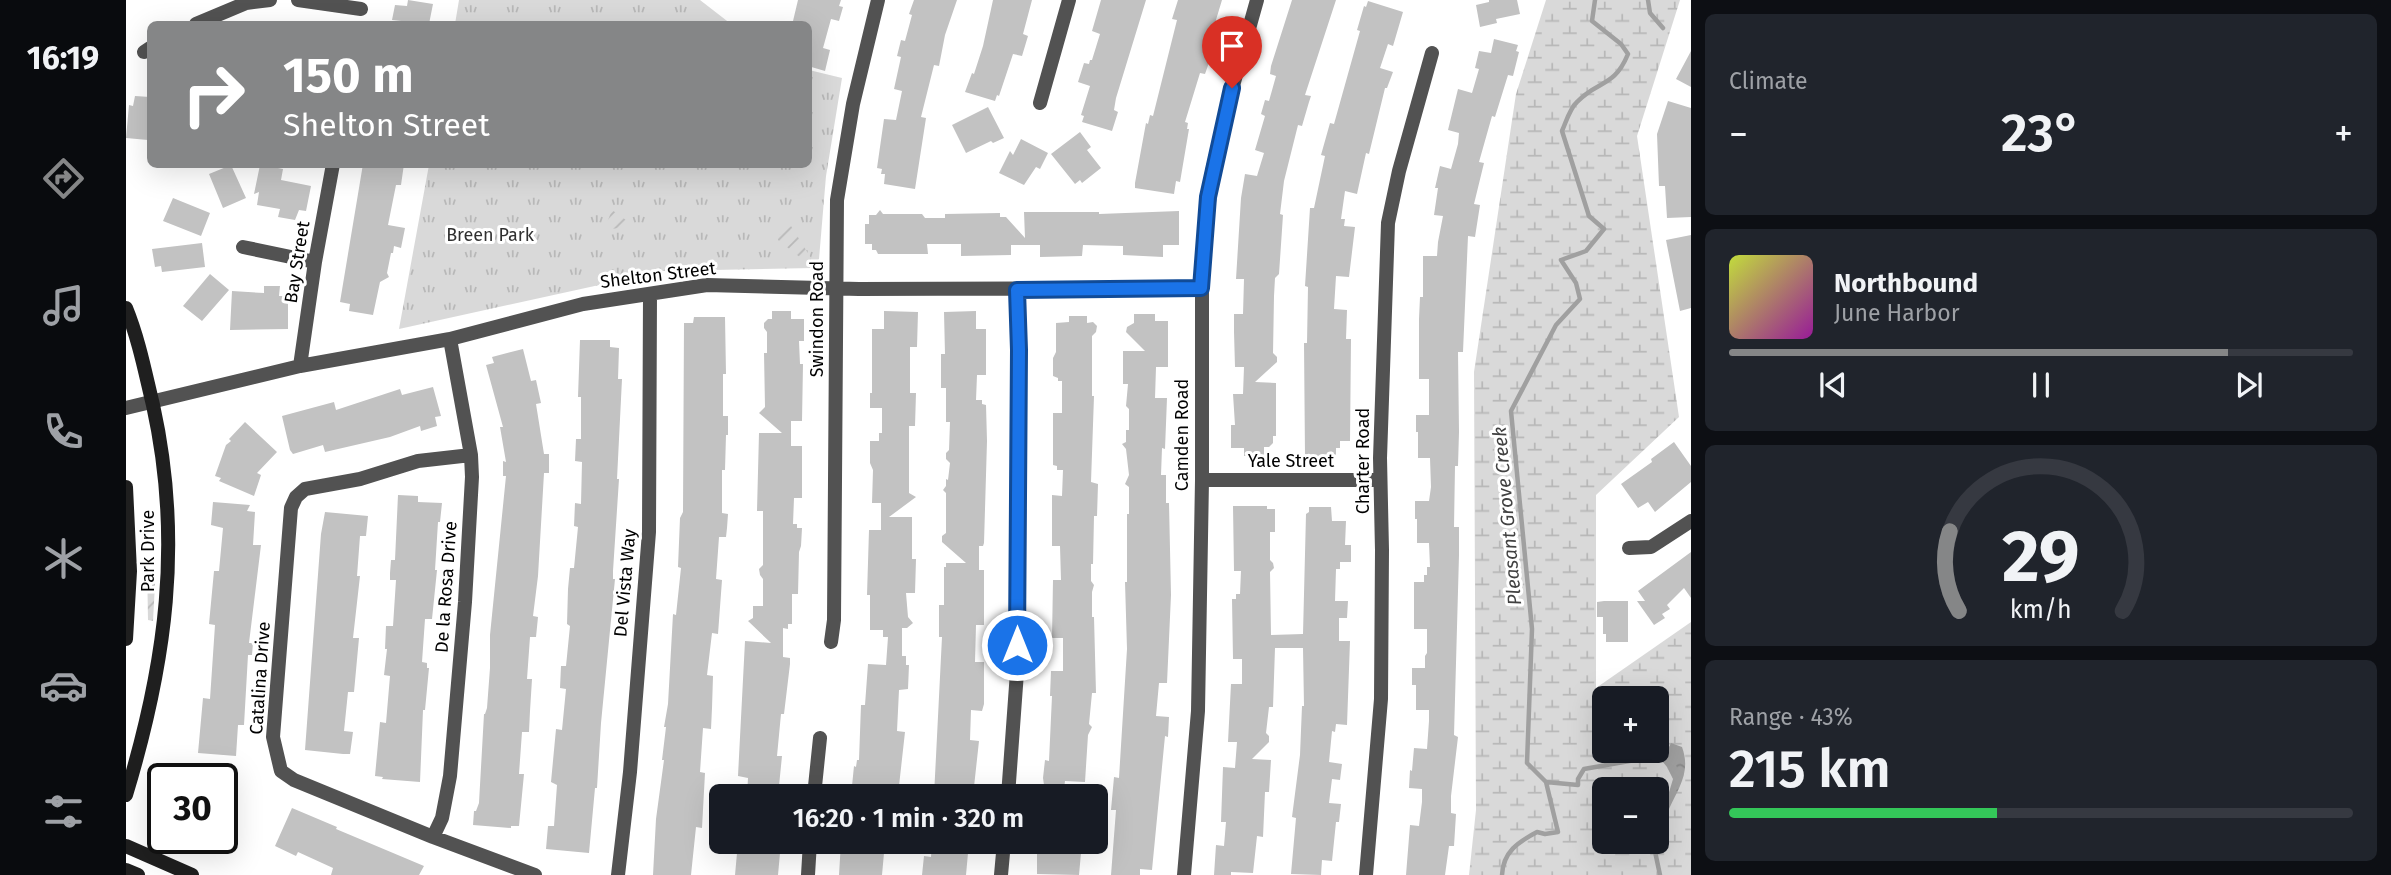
<!DOCTYPE html>
<meta charset="utf-8">
<style>
:root{--surface:#171b24;--page:#20242c;--text:#f1f3f6;--muted:#9ea1a6;--line:#363941;--accent:#858687}
body{margin:0;font-family:"Fira Sans",sans-serif;background:var(--page);color:var(--text);height:100vh;display:flex;flex-direction:column;font-size:26px;white-space:nowrap}
*{box-sizing:border-box;margin:0}
p{font-size:23px;color:var(--muted)}
.icon{flex:none;width:38px;height:38px;fill:none;stroke:currentColor;stroke-width:2;stroke-linecap:round;stroke-linejoin:round}
.map{position:relative;flex:1;overflow:hidden}
.sheet{display:flex;flex-direction:column;gap:14px;padding:14px;background:#0d0f14;width:700px}
.sheet>*{flex:none}
.guide{position:absolute;left:21px;top:21px;width:665px;height:147px;border-radius:10px;box-shadow:0 7px 28px #0002;background:#858687;color:#fff;overflow:hidden}
.buttons{position:absolute;left:1466px;top:686px;display:grid;gap:14px}
.buttons a{display:grid;place-items:center;width:77px;height:77px;border-radius:10px;background:var(--surface);box-shadow:0 7px 28px #0002;font-size:35px}
.speed{position:absolute;left:21px;top:763px;display:flex;gap:14px;font-size:35px;font-weight:700;text-align:center}
.speed>*{display:grid;place-content:center;width:91px;height:91px;border-radius:50%;background:var(--surface);box-shadow:0 7px 28px #0002;line-height:1}
.speed .limit{border:4px solid #111;border-radius:10px;background:#fff;color:#111}
.pin{position:absolute;display:grid;place-items:center;width:60px;height:60px;color:#fff;margin:-72px -30px;border-radius:50% 50% 50% 0;rotate:-45deg;box-shadow:0 0 7px #0007}
.pin .icon{rotate:45deg}
.me{position:absolute;width:77px;margin:-38px;rotate:0deg;stroke-linejoin:round;filter:drop-shadow(0 0 5px #0008)}
.turn{display:flex;align-items:center;gap:24px;height:147px;padding:0 21px;font-size:32px}
.turn .icon{width:91px;height:91px;stroke-width:2.5}
.turn b{display:block;font-size:49px;line-height:60px}
.big{font-size:52px;font-weight:600;line-height:1.1}
.sheet .card{flex:1;display:flex;flex-direction:column;justify-content:center;gap:10px;min-width:0;padding:0 24px;border-radius:10px;background:var(--page)}
.sheet .dial{align-items:center;gap:0}
.dial svg{height:182px;overflow:visible;fill:none;stroke:var(--line);stroke-width:7;stroke-linecap:round;text-anchor:middle}
.dial text{fill:var(--text);stroke:none}
.song{display:flex;align-items:center;gap:21px}
.cover{width:84px;height:84px;border-radius:10px;background:linear-gradient(135deg,hsl(70 70% 55%),hsl(300 70% 35%))}
.played{height:7px;border-radius:4px;background:linear-gradient(90deg,var(--accent) 80%,var(--line) 80%)}
.keys{display:flex;justify-content:space-around;direction:ltr}
.heat{display:flex;justify-content:space-between;align-items:center;font-size:38px;direction:ltr}
.charge{height:10px;border-radius:5px;background:linear-gradient(90deg,#34c759 43%,var(--line) 0)}
.trip{position:absolute;left:583px;top:784px;width:399px;height:70px;border-radius:10px;background:var(--surface);box-shadow:0 7px 28px #0002;font-weight:600;line-height:70px;text-align:center}
main{display:flex;flex:1;min-height:0}
.menu{display:flex;flex-direction:column;width:126px;justify-content:space-around;align-items:center;background:#090b0e;color:var(--muted)}
.menu .icon{width:49px;height:49px}
.menu .on{color:var(--accent)}
.menu b{font-size:32px;color:var(--text)}
.map>svg:first-child{display:block}
.wetland{fill:url(#wetland-marsh);fill-rule:evenodd}
.park{fill:url(#park-tufts)}
.garden{fill:url(#garden-furrows)}
.water{fill:url(#water-ripples)}
.lines{fill:none;stroke-linecap:round;stroke-linejoin:round}
.stream{stroke:#a0a0a0;stroke-width:4.5}
.building{fill:#c2c2c2}
.street{stroke:#525252;stroke-width:14}
.secondary{stroke:#1f1f1f;stroke-width:14}
.route-casing{stroke:#114b97;stroke-width:18}
.route{stroke:#1a73e8;stroke-width:12}
.labels{text-anchor:middle;dominant-baseline:central;stroke-width:6;stroke-linejoin:round;paint-order:stroke}
.park-label{font-size:18px;fill:#303030;stroke:#fff}
.street-label{font-size:18px;fill:#000;stroke:#fff}
.water-label{font-size:19px;font-style:italic;fill:#414141;stroke:#fff}
</style>
<main>
<nav class="menu">
<b>16:19</b>
<svg class="icon on" aria-label="directions" viewBox="0 0 24 24"><path d="M12 3l9 9-9 9-9-9zM9 14v-3h6M13 9l2 2-2 2"/></svg>
<svg class="icon" aria-label="music" viewBox="0 0 24 24"><path d="M9 18V5l10-2v13"/><circle cx="6" cy="18" r="3"/><circle cx="16" cy="16" r="3"/></svg>
<svg class="icon" aria-label="phone" viewBox="0 0 24 24"><path d="M5 4h4l2 5-3 2q2 4 5 5l2-3 5 2v4C11 20 4 13 5 4z"/></svg>
<svg class="icon" aria-label="climate" viewBox="0 0 24 24"><path d="M12 3v18M4 7l16 10M4 17L20 7"/></svg>
<svg class="icon" aria-label="car" viewBox="0 0 24 24"><path d="M5 17H2v-5l4-1 3-4h7l3 4 3 1v5h-3M9 17h6M6 11h13"/><circle cx="7" cy="17" r="2"/><circle cx="17" cy="17" r="2"/></svg>
<svg class="icon" aria-label="filters" viewBox="0 0 24 24"><path d="M4 7h16M4 17h16"/><circle cx="9" cy="7" r="2"/><circle cx="15" cy="17" r="2"/></svg>
</nav>
<div class="map">
<svg width="1565" height="875" viewBox="0 0 1565 875">
<defs>
<pattern id="wetland-marsh" width="20" height="14" patternUnits="userSpaceOnUse" patternTransform="scale(1.75)"><rect width="20" height="14" fill="#d9d9d9"/><path d="M1 5h8M5 5V1M11 12h8M15 12V8" fill="none" stroke="#b8b8b8"/></pattern>
<pattern id="park-tufts" width="24" height="20" patternUnits="userSpaceOnUse" patternTransform="scale(1.75)"><rect width="24" height="20" fill="#d9d9d9"/><path d="M3 7l-1-3M5 7V3M7 7l1-3M15 17l-1-3M17 17v-4M19 17l1-3" fill="none" stroke="#b8b8b8"/></pattern>
<pattern id="garden-furrows" width="10" height="10" patternUnits="userSpaceOnUse" patternTransform="scale(1.75)"><rect width="10" height="10" fill="#d9d9d9"/><path d="M-1 1l2-2M0 10L10 0M9 11l2-2" fill="none" stroke="#b8b8b8"/></pattern>
<pattern id="water-ripples" width="26" height="14" patternUnits="userSpaceOnUse" patternTransform="scale(1.75)"><rect width="26" height="14" fill="#a0a0a0"/><path d="M2 4q2-2 4 0t4 0M15 11q2-2 4 0t4 0" fill="none" stroke="#888"/></pattern>
</defs>
<rect width="100%" height="100%" fill="#fff"/>
<path class="wetland" d="M1420,0H1554L1511,136L1553,417L1470,495V688L1565,622V875H1343L1350,810L1348,372L1390,94ZM1479,698H1531V751H1479ZM1479,789H1531V842H1479Z"/>
<path class="park" d="M333,0H574L605,24H329Z
M683,70L716,78L700,176L693,259L686,268L537,271L273,329L303,165L682,164Z"/>
<path class="garden" d="M486,210L507,225V226L478,230Z
M665,226L685,258L684,262H680L652,240V236Z
M21,561H26L29,584L27,621L22,620Z"/>
<path class="water" d="M1545,743L1556,747C1565,772 1553,787 1543,809C1539,818 1537,828 1534,836L1531,832L1547,779L1541,767L1532,756L1534,749L1539,746L1543,747Z"/>
<g class="lines">
<path class="stream" d="M1522,0L1524,13L1537,28
M1420,782L1452,785V779L1458,769L1532,756
M1527,842L1534,875
M1376,875C1377,852 1392,842 1411,832L1419,834L1432,832L1420,782L1401,763L1406,629L1385,411L1430,325L1454,299L1450,283L1435,260L1460,251L1478,229L1463,216L1436,131C1440,122 1444,108 1451,102C1472,80 1488,88 1502,54L1495,44L1466,21L1469,0"/>
</g>
<path class="building" d="M282,0L307,4L303,24L266,20L269,5L281,6Z
M672,0H715L713,6L717,7L713,21L705,19L697,48L704,50L699,71L682,66V24L667,21Z
M788,0H831L819,35L813,66L808,65L795,117L800,118L789,189L758,184L759,174H755L756,169L751,168L758,119L770,120L776,91L768,89L775,57L771,56L775,40L779,41L786,15L783,14Z
M867,0H906L897,34L902,36L896,56L887,54L873,96L871,95L869,101L839,92L846,73L848,74L857,46Z
M975,0H1020L990,98L988,110L992,112L986,131L956,122L958,116L955,115L964,86L952,82L958,63L963,64L964,60H966L974,34L966,31Z
M1052,0H1096L1083,43L1087,44L1085,50L1087,51L1079,74L1074,73L1059,122L1062,123L1061,129H1063L1054,182L1050,181L1048,194L1009,188V183L1020,123L1022,124L1024,115L1027,116L1051,20L1046,19Z
M1166,0H1210L1179,95L1185,96L1183,102L1176,126L1172,125L1158,181L1154,214L1157,215L1153,274L1149,278L1148,296L1147,353L1151,357V362L1129,382L1150,383V436H1147V443L1143,447H1138V455L1118,456V448H1105V425H1109L1107,394H1117L1118,367H1109L1108,332V314H1117L1118,279H1110L1115,198L1119,174L1131,176L1138,153L1129,150L1139,116L1135,114L1139,100L1143,101L1150,76L1144,74L1145,66Z
M1363,0H1391L1394,14L1370,19L1371,23L1354,27L1350,5L1363,2Z
M1242,1L1277,12L1267,46L1262,44L1254,68L1267,72L1261,88H1259L1243,154L1240,153L1231,194L1219,191L1215,219H1219L1218,226L1229,227L1223,277L1210,276L1208,309L1221,310L1220,339H1225L1224,441H1214V448H1210V456H1179L1178,343H1181L1182,287L1179,286L1184,208H1188L1199,156L1195,155L1204,123L1208,124L1234,31L1231,30L1238,6L1240,7Z
M1368,39L1392,45L1390,51L1393,52L1387,76L1382,75L1369,117L1366,116L1353,162L1358,163L1348,204L1354,205L1349,237L1342,236L1337,352H1332L1333,432L1332,466H1329L1328,527H1333V555L1328,735L1332,737L1325,796V813L1330,814L1328,846H1323L1319,875H1280L1284,825L1293,826L1296,802V789L1283,788L1284,770L1286,771L1288,748L1301,749L1303,721V710H1290V685H1286V668H1299V656L1301,653V629H1288V582H1298V575H1301V567H1304L1303,543H1291V519H1289V501H1303L1305,487L1304,458H1292V432H1290V415H1303V379H1293V319L1294,297H1297V256H1311L1312,242L1317,216L1308,215L1312,188H1309L1314,166L1325,169L1332,144L1333,133L1322,130L1332,89L1346,93L1353,69L1349,68L1353,51L1365,53Z
M1565,51V87L1550,79Z
M9,96L24,97L22,140L0,138L3,105L7,106Z
M1542,101L1565,108V217L1541,218L1539,186H1533L1531,134Z
M862,107L878,138L867,143L865,141L840,153L826,125Z
M954,132L965,147L961,150L975,168L956,183L954,180L949,184L925,154Z
M895,139L922,153L914,169L910,167L898,185L873,173L884,151L887,155Z
M150,164L152,168L157,169L155,180L185,186L180,211L173,210L169,220L152,217L154,209L131,205L133,192L128,194L134,165L144,167Z
M237,164H278L275,185H270L262,225L279,228L275,248L268,246L267,253H265L261,273L263,277L254,282L247,315L223,311L224,304L214,302Z
M105,165L120,198L97,208L83,174Z
M47,198L84,213L75,236L37,221Z
M754,210L757,214H796L799,218H819V214L874,213V217H880L899,238L898,212H973V214L1053,211V245H1037V257L997,255V246L957,245L956,256L914,257V245H885V255L835,256V244H801L802,254H752L750,250H746V244H739V224H743V215H750Z
M1565,235V308L1554,311L1540,240Z
M76,243L79,267L36,272L35,266L29,267L26,249Z
M84,274L103,290L76,321L57,306Z
M138,286H154L153,296H162V329L104,330L106,291L138,293Z
M646,311H665V319H678V341H673L674,364H677L676,421H665V446H676V498H668L667,524H671V528H676L675,546L673,552L672,594H666V624H662V629L657,628V657L664,658V664L658,714H655L651,756H656L652,796H621L622,778L612,776L619,641L645,643L622,621L627,618V606H637V579L634,575L633,569L637,565V511H631L633,433H656L633,413L639,407L638,353H641V332L638,328V323L642,319H646Z
M758,311L792,312L791,347H784V393H790L789,426H783V493L790,497L763,517H786V559H790L789,593H780L782,617L787,623L781,628H776V656H780V665H783L782,689L773,690L771,731L779,732L773,786H763L762,796H725L728,766L730,767L731,760H733L735,705H739L742,664L760,665L762,637H757V630H744V595H741L743,530H755V503H746L747,470L744,463V441H753V433H756V408H744V393H746V329H758Z
M850,311V329H860V375H851L850,400H856V404L860,405L861,441L858,543L857,546H853V570H858V625H850L849,662H858V704L856,711L845,710L844,740L853,741L847,796H808L816,637H813V605H818V567H820V563H840L816,542V536L820,533V493L817,490L820,486V479L822,480L824,463L820,459V453L823,450L824,422H820V388H815V354H819L818,312Z
M1008,314H1029V321H1042V367H1030L1029,398H1041L1039,449L1036,448L1035,475H1040V503H1043L1045,595L1041,683H1033L1030,716L1043,717L1042,737L1039,736L1026,870L1014,869V875H985L990,810H985L988,777L993,778L1001,649L999,582H1001V514H1003V487L999,484L1003,475L1000,449L996,444L1000,442V430H1003V409L1000,406L1002,384H997V351H1019L1000,332L1001,327L1008,323Z
M943,316H961V323L967,322L971,326L970,332L966,336V396H968L965,482L972,484L971,516H968L967,564H965V581L968,585L966,592V617H968L970,693H966L963,724L966,727L962,735L959,782L939,781L937,796H920L921,785H918L917,778L919,760L923,761L926,696H924L925,671H937V638H926L927,580H935L934,546H926V495L936,496L937,470H931V466L927,465V413H936V381H932V378L927,376V358L930,352V323L943,322Z
M568,317H599L600,374H597V416H602V435H600L599,470H596V513L602,514L601,528L600,537H593L590,579L596,580L592,634L586,633L581,675L587,676L586,708L585,729L577,728L574,772L579,773L576,828L570,827L565,875H527L530,819L538,760H536L540,727H538L542,704L547,614L550,615L555,568L552,567L554,518L557,512L558,323H567Z
M454,340H484V347L493,348L492,379H496L491,479H493L487,571V579H489L475,723L471,788H469L463,853L420,849L422,826H428L431,785L425,782L430,729L436,730L440,689L434,688L435,666H440L444,626L441,624L442,589L444,568H448L452,527L448,526L449,503L455,504L456,462L449,461L450,439H455V397H452Z
M397,349L405,381L410,380L415,403L410,404L418,454H423V473H418L412,576L407,616L412,617L410,637H404L401,679H406L404,711L403,732H396L393,774H398L393,826H385V828L347,825L348,811H350L353,803L358,714H359L361,708L364,668V635L380,476H377V461L380,462L374,427H377L360,365L368,363L366,357Z
M307,387L315,416L309,417L311,426L295,431L294,426L264,437L199,452L197,445L167,454L164,450L156,416L208,402L210,410L274,389L276,395Z
M119,422L151,452L131,473L135,475L128,496L93,481L95,478L89,476L100,445L105,441L103,439Z
M1548,442L1565,466V482L1529,512L1522,502L1512,508L1495,484L1526,462L1525,459Z
M272,495L292,496V502L316,503L314,522H312L309,570H311L306,619H299L296,662L301,663V668H303L299,710H297L294,782L256,779L257,777L249,776L254,722L260,723L264,676L258,675L261,649H259L260,626H267L270,580H264V573L265,560H269Z
M87,502L124,505L121,511L129,512L127,545H135L123,643H127L126,655H122L118,725H112L110,756L72,753L77,698L84,699L89,625L83,624L88,571H93L97,528L85,525Z
M1107,506H1141V509H1149V532H1144V560L1147,563L1148,568L1144,572L1145,635L1177,634L1180,514L1183,512V507H1205L1206,521H1220L1219,545H1225V562H1214V569H1210L1209,601H1222L1221,618H1213V641H1224L1221,725L1210,724L1209,732L1206,731L1203,762L1216,764L1214,780L1206,779L1203,803L1215,804L1213,822H1210L1206,861L1196,860L1195,875L1165,874L1170,818L1166,817L1174,755L1176,706H1178L1177,648H1149L1147,707H1143L1140,733L1143,736V742L1126,759L1145,760L1143,792H1139L1137,837L1131,836L1127,873L1105,872V875H1088L1090,845L1098,846L1100,822H1095L1097,767L1109,768L1111,742H1102L1105,684H1116V659H1107L1106,599H1110V594H1114L1115,571H1108Z
M199,512L242,516L240,536H234L231,576H234L227,638H233L228,692H222L218,731L227,732L224,754H217L179,750L195,534Z
M1565,552V598L1558,588L1541,605L1544,609L1536,614L1539,618L1528,625L1511,601H1519L1512,591Z
M1478,601H1502V642H1480V634H1477V617H1471V602Z
M166,808L211,827L210,829L298,866L293,875H205L207,868L172,852L170,856L149,846Z
M612,842H655L652,875H609Z
M715,842H759L756,875H713Z
M806,842H843L840,875H796L798,856L805,857Z
M924,842H956L953,875L911,874V850L924,851Z"/>
<g class="lines">
<path class="street" d="M172,0L235,9
M70,24L120,3L144,0
M18,52L24,48
M914,103L943,0
M117,247L189,262
M174,366L189,262L207,164
M0,408L174,366L324,339L457,304L581,285L733,289L1075,288
M345,455L292,461L234,479L179,489L170,497L165,508L147,737L155,771L168,780L307,837L409,875
M1076,480H1254
M1503,548L1525,547L1565,521
M705,642L708,620L711,200L727,104L752,0
M688,796L694,738
M882,796L891,672L893,350L891,290
M307,837L316,818L324,776L339,602L346,477L345,455L324,339
M492,875L504,772L523,532L524,294
M682,875L684,842
M875,875L878,842
M1058,875L1072,711L1076,480V273L1086,172L1101,107L1131,0
M1240,875L1255,699L1256,550L1254,458L1262,223L1273,171L1306,53"/>
<path class="secondary" d="M0,308C13,340 19,372 27,405C57,541 40,663 0,795
M0,487L4,571L0,639
M0,846L66,875
M0,870L12,875"/>
</g>
<g class="lines">
<defs>
<path id="route" d="M891,645L893,350L891,290L1075,288L1082,197L1106,88"/>
</defs>
<use href="#route" class="route-casing"/>
<use href="#route" class="route"/>
</g>
<g class="labels">
<g class="park-label">
<text x="364" y="235">Breen Park</text>
</g>
<g class="street-label">
<text transform="translate(171 262) rotate(-81)">Bay Street</text>
<text transform="translate(532 275) rotate(-7)">Shelton Street</text>
<text transform="translate(691 319) rotate(-90)">Swindon Road</text>
<text transform="translate(1056 435) rotate(-90)">Camden Road</text>
<text x="1165" y="461">Yale Street</text>
<text transform="translate(1237 461) rotate(-90)">Charter Road</text>
<text transform="translate(22 551) rotate(-90)">Park Drive</text>
<text transform="translate(499 583) rotate(-85)">Del Vista Way</text>
<text transform="translate(320 587) rotate(-86)">De la Rosa Drive</text>
<text transform="translate(134 678) rotate(-86)">Catalina Drive</text>
</g>
<g class="water-label">
<text transform="translate(1381 516) rotate(-95)">Pleasant Grove Creek</text>
</g>
</g>
</svg>
<div class="buttons">
<a>+</a>
<a>−</a>
</div>
<div class="speed"><div class="limit">30</div></div>
<div class="pin" style="left:1106px;top:88px;background:#d93025"><svg class="icon" aria-label="arrive" viewBox="0 0 24 24"><path d="M6 21V4h12l-3 4 3 4H6"/></svg></div>
<svg class="me" style="left:891px;top:645px" viewBox="-20 -20 40 40"><circle r="17" fill="#1a73e8" stroke="#fff" stroke-width="3"/><path d="M0-11L8 9 0 5-8 9z" fill="#fff"/></svg>
<div class="trip">16:20 · 1 min · 320 m</div>
<div class="guide">
<div class="turn"><svg class="icon" aria-label="right" viewBox="0 0 24 24"><path d="M7 20v-9h11M14 6l5 5-5 5"/></svg><div><b>150 m</b>Shelton Street</div></div>
</div>
</div>
<section class="sheet">
<div class="card"><p>Climate</p>
<div class="heat"><a>−</a><b class="big">23°</b><a>+</a></div>
</div>
<div class="card">
<div class="song"><i class="cover"></i><div><b>Northbound</b><p>June Harbor</p></div></div>
<div class="played"></div>
<div class="keys"><svg class="icon" aria-label="previous" viewBox="0 0 24 24"><path d="M18 5L8 12l10 7zM5 5v14"/></svg><svg class="icon" aria-label="pause" viewBox="0 0 24 24"><path d="M8 5v14M16 5v14"/></svg><svg class="icon" aria-label="next" viewBox="0 0 24 24"><path d="M6 5l10 7-10 7zM19 5v14"/></svg></div>
</div>
<div class="card dial"><svg viewBox="0 0 100 80">
<path d="M14 69A42 42 0 1 1 86 69"/>
<path d="M14 69A42 42 0 0 1 10 34" stroke="#858687"/>
<text x="50" y="56" font-size="32" font-weight="700">29</text>
<text x="50" y="72" font-size="11">km/h</text>
</svg></div>
<div class="card"><p>Range · 43%</p><b class="big">215 km</b><div class="charge"></div></div>
</section>
</main>
